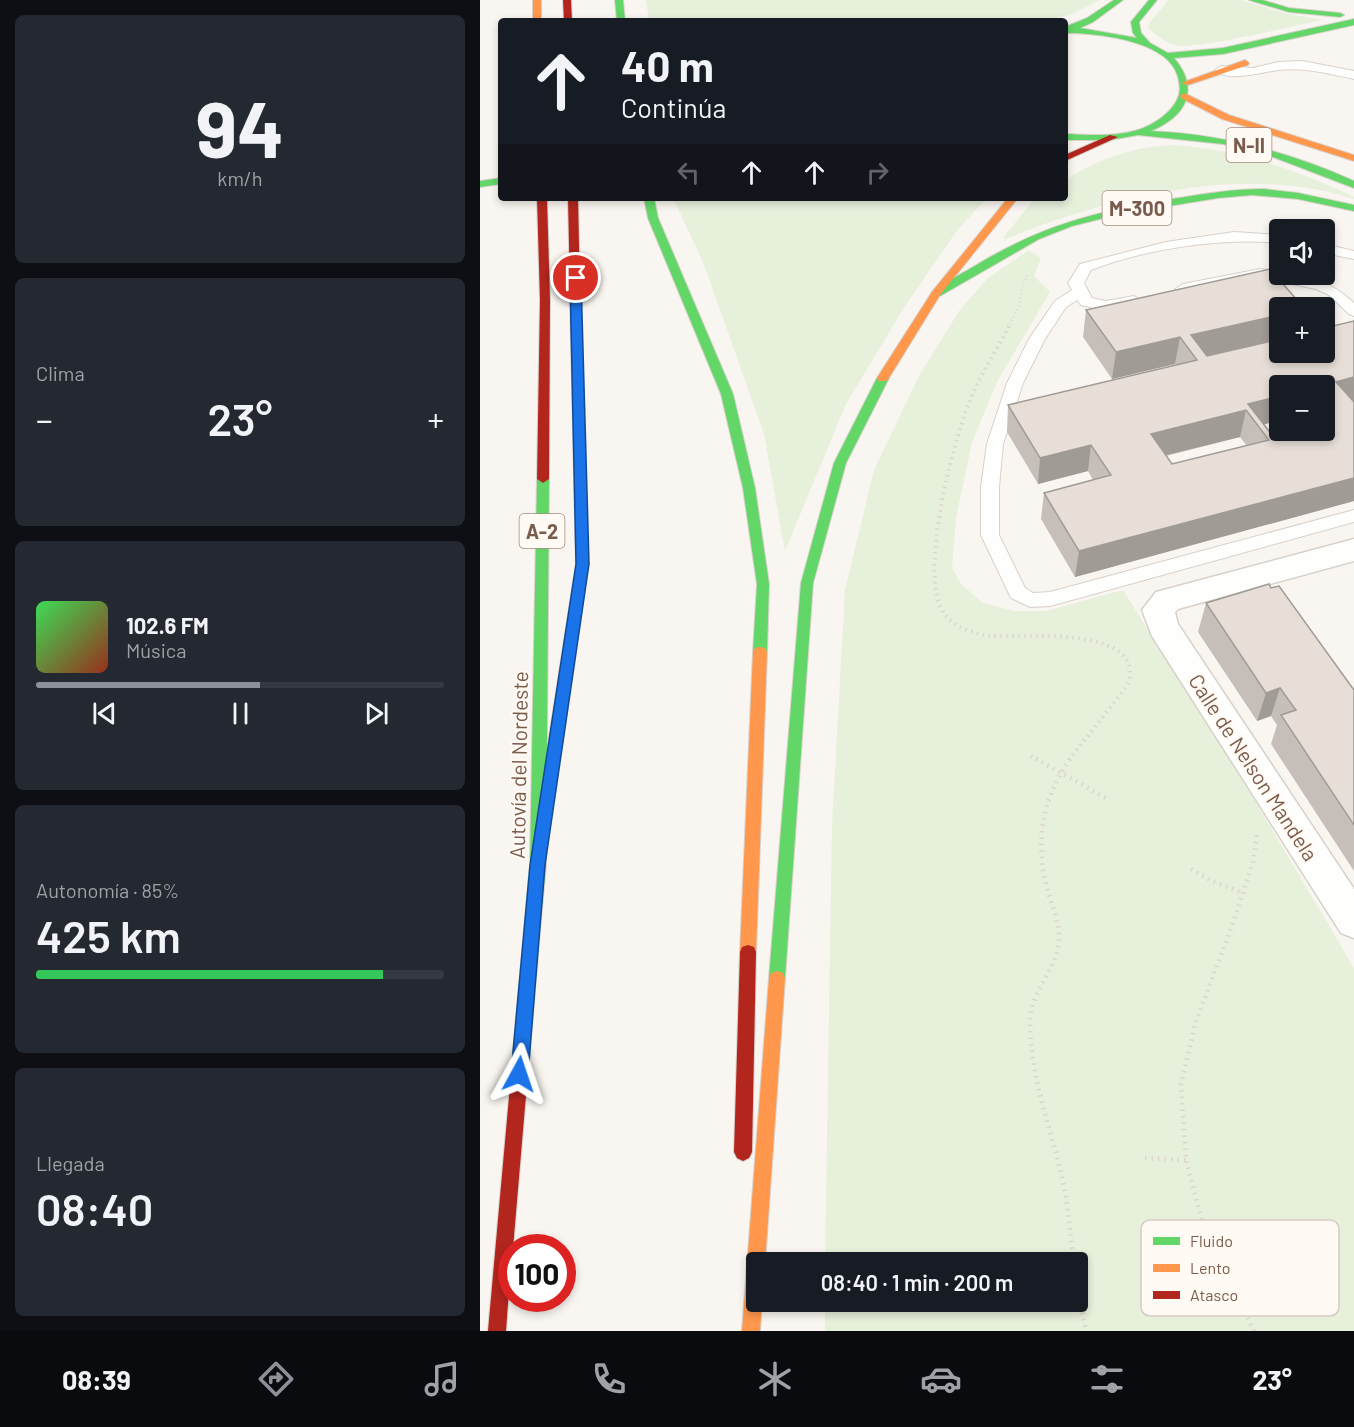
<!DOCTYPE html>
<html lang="es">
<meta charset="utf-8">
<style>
:root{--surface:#171b24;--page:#242831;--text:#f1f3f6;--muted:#9ea1a6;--line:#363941;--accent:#8c9099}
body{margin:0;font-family:Barlow,sans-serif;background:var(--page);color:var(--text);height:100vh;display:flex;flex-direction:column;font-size:22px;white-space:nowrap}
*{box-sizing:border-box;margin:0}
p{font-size:20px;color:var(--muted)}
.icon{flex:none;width:33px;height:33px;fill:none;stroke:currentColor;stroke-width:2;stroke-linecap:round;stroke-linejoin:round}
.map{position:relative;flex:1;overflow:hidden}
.details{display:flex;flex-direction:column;gap:15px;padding:15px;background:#0d0f14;width:480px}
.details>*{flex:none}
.hud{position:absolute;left:18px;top:18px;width:570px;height:183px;border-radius:6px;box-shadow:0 3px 9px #0003;background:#171b24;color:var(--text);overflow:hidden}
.tools{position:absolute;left:789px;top:219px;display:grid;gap:12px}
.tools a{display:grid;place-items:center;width:66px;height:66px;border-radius:6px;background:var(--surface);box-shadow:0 3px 9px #0003;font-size:30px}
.speed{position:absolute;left:18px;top:1234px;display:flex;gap:12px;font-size:30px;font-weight:700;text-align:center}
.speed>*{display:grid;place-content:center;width:78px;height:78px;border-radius:50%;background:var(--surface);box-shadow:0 3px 9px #0003;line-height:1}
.speed .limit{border:9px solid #d22;background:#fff;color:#111}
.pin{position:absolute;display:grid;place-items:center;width:51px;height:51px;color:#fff;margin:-26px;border:3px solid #fff;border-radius:50%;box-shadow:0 2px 6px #0007}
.me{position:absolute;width:66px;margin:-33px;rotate:5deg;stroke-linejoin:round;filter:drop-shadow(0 0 4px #0008)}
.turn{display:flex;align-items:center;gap:21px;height:126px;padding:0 24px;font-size:27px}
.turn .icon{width:78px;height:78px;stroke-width:2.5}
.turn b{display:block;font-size:42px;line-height:51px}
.lanes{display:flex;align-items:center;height:57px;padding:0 24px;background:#0003;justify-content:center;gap:30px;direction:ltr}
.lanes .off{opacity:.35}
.big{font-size:45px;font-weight:600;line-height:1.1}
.details .tile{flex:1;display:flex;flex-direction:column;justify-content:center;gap:9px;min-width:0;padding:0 21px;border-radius:9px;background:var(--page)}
.details .dial{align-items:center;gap:0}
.dial b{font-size:78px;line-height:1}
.song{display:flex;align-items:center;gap:18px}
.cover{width:72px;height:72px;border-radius:9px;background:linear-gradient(135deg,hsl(130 70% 55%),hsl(10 70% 35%))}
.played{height:6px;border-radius:3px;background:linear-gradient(90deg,var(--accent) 55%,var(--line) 55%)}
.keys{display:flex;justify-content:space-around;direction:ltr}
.heat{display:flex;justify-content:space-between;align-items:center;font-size:33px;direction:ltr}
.charge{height:9px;border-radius:4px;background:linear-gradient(90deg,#34c759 85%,var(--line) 0)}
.trip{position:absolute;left:266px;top:1252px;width:342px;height:60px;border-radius:6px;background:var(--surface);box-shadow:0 3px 9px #0003;font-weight:600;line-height:60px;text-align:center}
.tabs{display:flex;height:96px;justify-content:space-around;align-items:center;background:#090b0e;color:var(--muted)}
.tabs .icon{width:42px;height:42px}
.tabs .active{color:var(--accent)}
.tabs b{font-size:27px;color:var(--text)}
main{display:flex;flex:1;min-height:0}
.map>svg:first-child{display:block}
.green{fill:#e7f0db}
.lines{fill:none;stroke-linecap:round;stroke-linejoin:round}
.lane-casing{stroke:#d7d1cb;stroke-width:2}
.street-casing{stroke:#d7d1cb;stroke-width:3}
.fast-casing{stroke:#d9d2cb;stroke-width:2}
.slow-casing{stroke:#d9d2cb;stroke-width:2}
.jam-casing{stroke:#d9d2cb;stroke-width:2}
.path-far2{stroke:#dcd5d0;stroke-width:2;stroke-dasharray:1 3;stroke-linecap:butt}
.path-far1{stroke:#dcd5d0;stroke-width:4;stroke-dasharray:1.5 4.5;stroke-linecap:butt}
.path{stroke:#dcd5d0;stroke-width:4.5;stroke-dasharray:1.5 5;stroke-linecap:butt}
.lane{fill:#fefefd;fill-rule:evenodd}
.street{fill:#fefefd;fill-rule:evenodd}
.fast{fill:#63d668;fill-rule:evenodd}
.slow{fill:#ff974d;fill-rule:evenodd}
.jam{fill:#b3261e;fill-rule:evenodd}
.wall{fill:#c6bfb9;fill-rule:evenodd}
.shaded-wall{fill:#a19b96}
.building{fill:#e6ded7;stroke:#a19b96;stroke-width:1.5;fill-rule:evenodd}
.route{fill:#1a73e8;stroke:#114b97;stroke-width:1.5}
.labels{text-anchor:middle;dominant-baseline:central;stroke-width:4.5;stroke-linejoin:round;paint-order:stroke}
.shield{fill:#fffaf3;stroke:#a28b7f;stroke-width:1.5}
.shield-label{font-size:20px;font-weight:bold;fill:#7a5c4d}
.street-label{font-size:21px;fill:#7a5c4d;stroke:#fffaf3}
.key{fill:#fffaf3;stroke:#d7cbc1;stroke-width:1.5}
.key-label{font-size:16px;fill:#7a5c4d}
</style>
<main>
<section class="details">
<div class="tile dial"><b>94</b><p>km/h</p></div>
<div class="tile"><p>Clima</p>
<div class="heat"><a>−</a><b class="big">23°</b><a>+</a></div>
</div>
<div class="tile">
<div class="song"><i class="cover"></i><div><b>102.6 FM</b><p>Música</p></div></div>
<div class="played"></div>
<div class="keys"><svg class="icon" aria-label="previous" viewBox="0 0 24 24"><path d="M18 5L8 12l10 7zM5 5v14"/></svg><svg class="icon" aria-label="pause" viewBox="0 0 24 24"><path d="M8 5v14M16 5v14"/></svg><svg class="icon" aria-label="next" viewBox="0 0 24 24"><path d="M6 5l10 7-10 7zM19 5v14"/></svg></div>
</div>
<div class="tile"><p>Autonomía · 85%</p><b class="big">425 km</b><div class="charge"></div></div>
<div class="tile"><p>Llegada</p><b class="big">08:40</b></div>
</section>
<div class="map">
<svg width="874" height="1331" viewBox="0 0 874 1331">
<rect width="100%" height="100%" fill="#f9f5f0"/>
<path class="green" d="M166,0H620L590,15L555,21H169Z
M688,0H760L808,14L842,20C816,25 714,51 695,45C685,42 676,35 668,28C671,16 682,11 688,0Z
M692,145C756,149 816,169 874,197V199C768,163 627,197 526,239L523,238L555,198H585V180C619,159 652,147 692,145Z
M193,198H507L478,229L425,306L366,404L305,551L284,434L223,262Z
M549,250L561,258L554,276L570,292L517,382L492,442L476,518L472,568L481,584L503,603L534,611H566L643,590L780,809L874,968V1331H345V1302H597V1263H345L352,825L365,590L394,470L439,376L479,311L508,278Z"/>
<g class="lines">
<defs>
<path id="lane" d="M822,61L874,71V79C849,74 824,67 799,70C782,72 748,83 735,70L741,66L773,68L798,62Z
M754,232L800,235V243C742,237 665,249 611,270L604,283L612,298L626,301L654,296L662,301L659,304L626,311L601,305L597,300L586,307L565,339L543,383L523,444L519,487V535L545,588L553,593L570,592L874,510V522L570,606L550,607L531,598L501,535V487L507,444L527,383L549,339L575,301L592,290L588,283L600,264L686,242Z
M844,244L874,251V259L844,253Z
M780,269L800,272V274C829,274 853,283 874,303V316L869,314L849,295L836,289L780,277L703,294L695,289L703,284Z"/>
<path id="street" d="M874,539V561L698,609L695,612L698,624L874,889V938L861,933L672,636L662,610L676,592Z"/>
<path id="fast" d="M135,0H143L145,21H137Z
M634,0H643L613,22L600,28L657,38L653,33L651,22L669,0H677L659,22L661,33L670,43L688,53L743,48L874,19V25L743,54L694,58C720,89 707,116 671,131C742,134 809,152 874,181V188L793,157L743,144L658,135L630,140H585V134C609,135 635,137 658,130C673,125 690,114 697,100C701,92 700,86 698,77C689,40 616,33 585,33V27L607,18Z
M769,0H782L809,8L860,13L864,15L860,17L809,12Z
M21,178V184L0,187V181Z
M784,189L818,193L874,205V211L818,199L772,195L738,198L640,214L592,226L559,239L460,296H452L451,294C462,283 480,275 493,267C562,225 614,212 692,199C723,194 753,189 784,189Z
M164,198H174L178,218L253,394L275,488L289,584L287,652L285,656H275L273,652L277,584L263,488L241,394L168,218Z
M96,334L101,337L108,564L83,738L81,742H71L69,738L96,564L91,337Z
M403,374L409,378L366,463L333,583L305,978L303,983L297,985L291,983L289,978L321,583L354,463L397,378Z
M63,475L69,479L66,865L60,930L58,935L52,937L46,935L44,930L50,865L57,479Z"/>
<path id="slow" d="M53,0H61V21H53Z
M765,60L769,63L768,65L708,85L701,83Z
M704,93L749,115L874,155V161L742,119L701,98L700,96Z
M528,198H538L460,295L407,381H399L397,378L452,292Z
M280,647L285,648L287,652L276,952L274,957L268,959L262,957L260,952L273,652L275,648Z
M297,971L303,973L305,978L285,1263H276V1302H282L280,1331H262L289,978L291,973Z"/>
<path id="jam" d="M83,0H91L92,21H84Z
M630,135L638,137L585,161V155Z
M57,198H67L70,300L69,479L63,483L57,479L60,300Z
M88,198H98L101,337L96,340L91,337Z
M52,923L58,925L60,930L33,1248H32L26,1331H8L44,930L46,925Z
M268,945L274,947L276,952L272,1152L269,1158L263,1161L257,1158L254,1152L260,952L262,947Z"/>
</defs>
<use href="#lane" class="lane-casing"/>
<use href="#street" class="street-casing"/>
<use href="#fast" class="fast-casing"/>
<use href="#slow" class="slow-casing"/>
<use href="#jam" class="jam-casing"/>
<path class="path-far2" d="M528,328L540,304L542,287L548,274"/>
<path class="path-far1" d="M529,326C516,352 499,376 489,403C472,446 439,573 463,612C472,627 495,634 511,636C542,637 671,625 647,686L589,760
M551,756L559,760"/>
<path class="path" d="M556,759L626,798
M590,759C563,798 555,837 566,884C570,902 579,918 579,937C579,969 550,990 550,1022C550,1073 569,1124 581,1173C588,1203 590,1232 594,1263
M711,869L732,881L763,893
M665,1158L706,1160
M597,1287L606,1331
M774,1331L724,1228L706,1160L701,1085L715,1024L752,926L773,862L777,835"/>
<use href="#lane" class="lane"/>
<use href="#street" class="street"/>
<use href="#fast" class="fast"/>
<use href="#slow" class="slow"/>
<use href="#jam" class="jam"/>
</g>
<path class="wall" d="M790,269L824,308H800V352H844V328L874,321V501L595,577L561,519L564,493L613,480L608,471L558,484L527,432L528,405L696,365L695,364L632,379L603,337L606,310ZM800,386H844V430H807L792,435L784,424L800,420ZM760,437L767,446L692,464L686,456Z
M726,603L874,690V871L791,744L797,725L791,716L777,721L718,632Z"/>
<path class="shaded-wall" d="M800,315V339L716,359L711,335Z
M700,337L695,364L632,379L636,352Z
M874,377V401L848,408L856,382Z
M800,396V420L778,426L766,410L760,437L666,460L671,434L768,404Z
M611,445L608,471L558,484L560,458Z
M874,478V501L595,577L599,551Z
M800,688L791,716L777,721L786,693Z"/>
<path class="building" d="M790,269L824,308H800V315L711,335L727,356L800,339V352H844V328L874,321V377L856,382L874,402V478L599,551L564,493L631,475L611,445L560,458L528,405L717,360L700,337L636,352L606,310ZM800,386H844V430H807L792,435L768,404L800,396ZM766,410L789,440L692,464L671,434Z
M789,584L791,588L799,586L874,690V825L801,715L816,710L800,688L786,693L726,603Z"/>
<path class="route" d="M96,274L101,278L109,564L65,865L48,1074L45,1080L39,1083L33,1080L31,1074L50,865L96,564L90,278Z"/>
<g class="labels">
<g class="shield">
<rect x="746.5" y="128" width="45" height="34" rx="4.5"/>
<rect x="622.5" y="191" width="69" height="34" rx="4.5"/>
<rect x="39.5" y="514" width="45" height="34" rx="4.5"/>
</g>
<g class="shield-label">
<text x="769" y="145">N-II</text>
<text x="657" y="208">M-300</text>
<text x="62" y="531">A-2</text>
</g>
<g class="street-label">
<text transform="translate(38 765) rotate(-89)">Autovía del Nordeste</text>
<text transform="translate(774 767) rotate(57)">Calle de Nelson Mandela</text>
</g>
</g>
<rect x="661" y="1220" width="198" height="96" rx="9" class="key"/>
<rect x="673" y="1237" width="27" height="8" fill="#63d668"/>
<rect x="673" y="1264" width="27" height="8" fill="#ff974d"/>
<rect x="673" y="1291" width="27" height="8" fill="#b3261e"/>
<g class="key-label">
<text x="710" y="1247">Fluido</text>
<text x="710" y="1274">Lento</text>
<text x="710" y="1301">Atasco</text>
</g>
</svg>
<div class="tools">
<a><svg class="icon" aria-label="sound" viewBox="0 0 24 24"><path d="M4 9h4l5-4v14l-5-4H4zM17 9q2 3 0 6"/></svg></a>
<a>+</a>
<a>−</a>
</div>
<div class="speed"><div class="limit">100</div></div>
<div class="pin" style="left:96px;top:278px;background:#d93025"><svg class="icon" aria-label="arrive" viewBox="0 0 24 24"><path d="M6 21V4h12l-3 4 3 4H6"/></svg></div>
<svg class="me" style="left:39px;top:1074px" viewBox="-20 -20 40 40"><path d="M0-17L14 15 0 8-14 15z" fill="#1a73e8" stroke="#fff" stroke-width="4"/></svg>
<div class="trip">08:40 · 1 min · 200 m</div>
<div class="hud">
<div class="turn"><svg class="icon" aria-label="ahead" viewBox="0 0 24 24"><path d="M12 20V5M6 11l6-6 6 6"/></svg><div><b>40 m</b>Continúa</div></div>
<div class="lanes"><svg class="icon off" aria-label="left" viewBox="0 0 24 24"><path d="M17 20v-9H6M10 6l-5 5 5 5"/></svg><svg class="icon" aria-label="ahead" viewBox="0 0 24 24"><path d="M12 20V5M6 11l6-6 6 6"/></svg><svg class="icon" aria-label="ahead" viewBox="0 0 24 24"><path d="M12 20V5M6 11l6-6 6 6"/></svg><svg class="icon off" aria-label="right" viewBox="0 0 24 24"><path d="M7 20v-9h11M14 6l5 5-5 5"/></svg></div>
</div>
</div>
</main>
<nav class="tabs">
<b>08:39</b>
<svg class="icon active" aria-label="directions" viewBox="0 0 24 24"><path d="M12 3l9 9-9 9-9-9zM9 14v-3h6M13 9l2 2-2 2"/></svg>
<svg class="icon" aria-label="music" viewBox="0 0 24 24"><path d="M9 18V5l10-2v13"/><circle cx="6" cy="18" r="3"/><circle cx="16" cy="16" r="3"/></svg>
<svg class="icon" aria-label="phone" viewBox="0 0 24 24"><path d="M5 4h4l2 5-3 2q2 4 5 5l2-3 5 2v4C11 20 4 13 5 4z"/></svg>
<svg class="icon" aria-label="climate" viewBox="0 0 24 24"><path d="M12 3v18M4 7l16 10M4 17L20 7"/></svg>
<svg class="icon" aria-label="car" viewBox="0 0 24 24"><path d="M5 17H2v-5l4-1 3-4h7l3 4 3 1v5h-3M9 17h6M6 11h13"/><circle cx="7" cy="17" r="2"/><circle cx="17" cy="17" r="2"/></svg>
<svg class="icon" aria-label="filters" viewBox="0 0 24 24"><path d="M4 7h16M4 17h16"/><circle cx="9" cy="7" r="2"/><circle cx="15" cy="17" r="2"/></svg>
<b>23°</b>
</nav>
